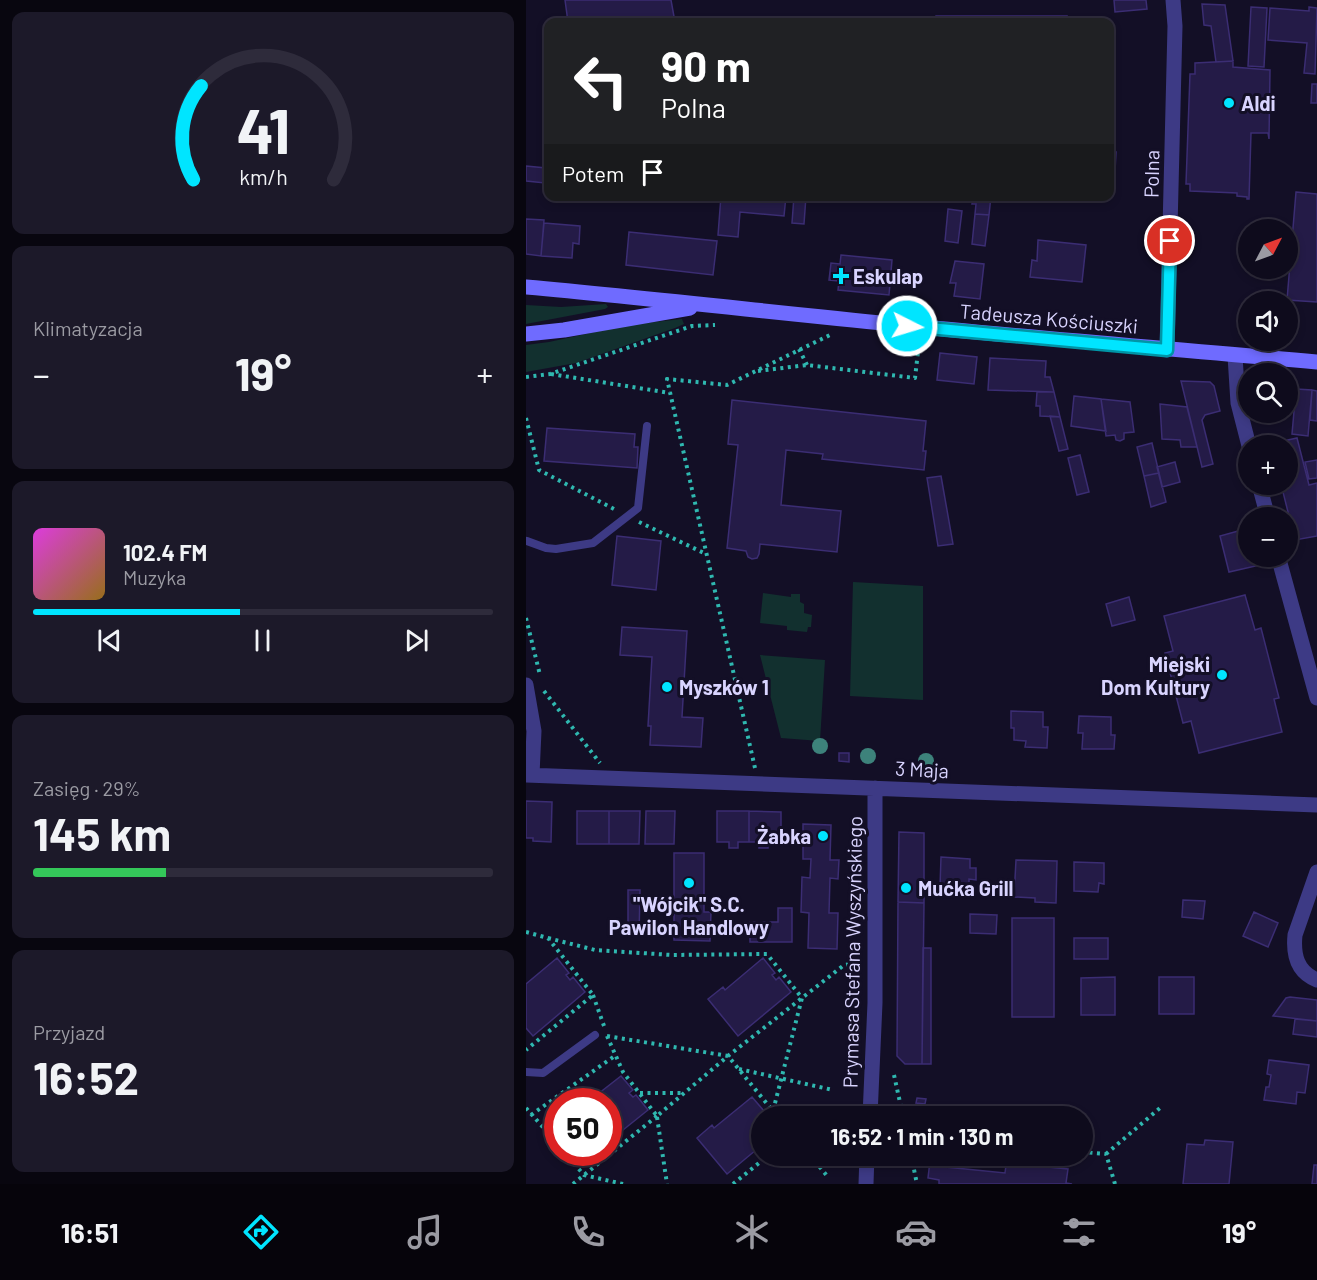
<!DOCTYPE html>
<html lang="pl">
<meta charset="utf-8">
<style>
:root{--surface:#0e0b1c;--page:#1c1929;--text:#f1f3f6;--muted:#9b9ba3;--line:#2e2b3b;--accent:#00e5ff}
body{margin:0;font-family:Barlow,sans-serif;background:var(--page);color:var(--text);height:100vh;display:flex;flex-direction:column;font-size:22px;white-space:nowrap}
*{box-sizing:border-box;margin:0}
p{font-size:20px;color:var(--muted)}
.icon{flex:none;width:33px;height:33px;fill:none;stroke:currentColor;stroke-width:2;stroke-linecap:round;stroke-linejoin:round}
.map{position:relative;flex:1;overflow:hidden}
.sheet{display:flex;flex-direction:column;gap:12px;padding:12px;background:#08060f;width:526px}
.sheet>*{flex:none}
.banner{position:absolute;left:18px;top:18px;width:570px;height:183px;border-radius:12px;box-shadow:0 3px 9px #0003,0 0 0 2px var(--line);background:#202124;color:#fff;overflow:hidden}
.needle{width:39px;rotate:49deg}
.controls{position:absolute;left:712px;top:219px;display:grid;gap:12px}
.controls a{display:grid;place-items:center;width:60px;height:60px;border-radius:50%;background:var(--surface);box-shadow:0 3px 9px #0003,0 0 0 2px var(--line);font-size:30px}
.speed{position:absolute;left:18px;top:1088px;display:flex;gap:12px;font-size:30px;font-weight:700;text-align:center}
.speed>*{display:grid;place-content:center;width:78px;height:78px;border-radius:50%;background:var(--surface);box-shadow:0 3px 9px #0003,0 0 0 2px var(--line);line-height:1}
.speed .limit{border:9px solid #d22;background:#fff;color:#111}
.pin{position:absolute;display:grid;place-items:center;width:51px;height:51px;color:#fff;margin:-26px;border:3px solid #fff;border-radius:50%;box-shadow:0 2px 6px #0007}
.me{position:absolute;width:66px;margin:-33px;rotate:95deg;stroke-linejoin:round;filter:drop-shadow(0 0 4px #0008)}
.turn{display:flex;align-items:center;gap:21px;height:126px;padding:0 18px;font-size:27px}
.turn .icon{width:78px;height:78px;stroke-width:2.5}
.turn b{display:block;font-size:42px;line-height:51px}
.then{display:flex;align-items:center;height:57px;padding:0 18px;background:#0003;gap:12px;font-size:22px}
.big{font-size:45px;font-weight:700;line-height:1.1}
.sheet .widget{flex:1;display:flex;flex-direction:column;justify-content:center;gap:9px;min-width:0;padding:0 21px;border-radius:12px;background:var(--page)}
.sheet .dial{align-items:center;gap:0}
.dial svg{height:156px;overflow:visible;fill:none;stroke:var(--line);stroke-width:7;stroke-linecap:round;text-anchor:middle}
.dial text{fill:var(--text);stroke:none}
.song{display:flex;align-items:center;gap:18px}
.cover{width:72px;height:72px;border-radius:9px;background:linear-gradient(135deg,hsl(300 70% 55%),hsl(40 70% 35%))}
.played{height:6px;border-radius:3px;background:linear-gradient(90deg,var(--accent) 45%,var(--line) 45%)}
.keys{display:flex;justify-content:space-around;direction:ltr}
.heat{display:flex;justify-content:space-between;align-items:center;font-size:33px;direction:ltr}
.charge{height:9px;border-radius:4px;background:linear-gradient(90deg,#34c759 29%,var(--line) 0)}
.trip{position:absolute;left:225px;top:1106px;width:342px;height:60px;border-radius:30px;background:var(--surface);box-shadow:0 3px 9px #0003,0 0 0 2px var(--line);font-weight:700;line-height:60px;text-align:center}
.tabs{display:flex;height:96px;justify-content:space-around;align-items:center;background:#06040b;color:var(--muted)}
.tabs .icon{width:42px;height:42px}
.tabs .active{color:var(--accent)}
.tabs b{font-size:27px;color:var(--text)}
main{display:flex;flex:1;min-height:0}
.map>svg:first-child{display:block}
.green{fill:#12302f}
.building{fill:#241b47;stroke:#3b2d73;stroke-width:1.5}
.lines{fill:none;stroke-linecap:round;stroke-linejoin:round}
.path{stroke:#2fb8b0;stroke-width:4;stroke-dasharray:3 4.5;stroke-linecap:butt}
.lane{stroke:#3d3a85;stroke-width:8}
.street{stroke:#3d3a85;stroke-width:15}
.secondary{stroke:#6f6bff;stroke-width:15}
.tree{fill:#3d827b}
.route-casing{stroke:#0095a6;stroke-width:15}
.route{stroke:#00e5ff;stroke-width:10}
.poi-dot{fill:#00e5ff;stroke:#130f26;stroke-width:2}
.labels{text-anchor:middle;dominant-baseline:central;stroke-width:6;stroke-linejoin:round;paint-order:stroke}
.poi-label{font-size:20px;font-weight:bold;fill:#d9d4ff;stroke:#130f26;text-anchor:start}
.street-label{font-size:20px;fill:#d9d4ff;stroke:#130f26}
</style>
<main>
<section class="sheet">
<div class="widget dial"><svg viewBox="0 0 100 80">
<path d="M14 69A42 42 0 1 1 86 69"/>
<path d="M14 69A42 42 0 0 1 18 21" stroke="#00e5ff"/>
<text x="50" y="56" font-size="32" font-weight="700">41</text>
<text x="50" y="72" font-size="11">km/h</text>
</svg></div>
<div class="widget"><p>Klimatyzacja</p>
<div class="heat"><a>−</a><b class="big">19°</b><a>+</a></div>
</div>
<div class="widget">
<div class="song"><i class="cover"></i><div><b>102.4 FM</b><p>Muzyka</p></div></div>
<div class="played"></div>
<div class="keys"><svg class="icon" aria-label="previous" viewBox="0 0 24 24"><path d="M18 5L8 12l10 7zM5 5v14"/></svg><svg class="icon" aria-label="pause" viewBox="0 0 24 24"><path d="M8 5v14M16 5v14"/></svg><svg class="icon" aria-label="next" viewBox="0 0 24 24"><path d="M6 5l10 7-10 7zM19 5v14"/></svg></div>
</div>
<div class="widget"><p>Zasięg · 29%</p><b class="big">145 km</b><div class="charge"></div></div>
<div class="widget"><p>Przyjazd</p><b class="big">16:52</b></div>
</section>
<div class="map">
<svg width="791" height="1184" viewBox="0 0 791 1184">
<rect width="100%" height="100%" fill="#130f26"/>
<path class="green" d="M80,304L82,307L79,309L0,324V305L35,307Z
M156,319L158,324L149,328L50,363L0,372V345L23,342L101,325Z
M327,582L397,586V700L324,696Z
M237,593L265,597V594H274V602L278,604V613L286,615L285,627H282L281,632L261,630V626L234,623Z
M234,655L299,660L294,741L255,738Z"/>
<path class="building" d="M39,0H145L149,22H42Z
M588,0H620L621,9L589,12Z
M676,4L699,5L707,61L690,62L685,26L678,25Z
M725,7L741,8L738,67L722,66Z
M783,7L791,8L789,74L778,73L781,43L742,40L744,8L783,11Z
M410,16H541L540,22H409Z
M707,61V67L744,70L743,139L742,133H725L723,199H721V197L711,196V193L664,191V184H660L664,74H669V63Z
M786,84H791V103H785Z
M584,152H590L589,171L584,170Z
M0,166L20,168L19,183L0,181Z
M20,168H22V184L19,183Z
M770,192L791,194V302L761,300Z
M195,196H260L258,216L214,212L212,237L192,235Z
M268,196H280L278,224L266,223Z
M447,196H465L463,215L449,214L450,204H446Z
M422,209L436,211L432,243L419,241Z
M449,214L463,215L459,246L446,244Z
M0,219L18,220L15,256L0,254Z
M18,223L54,226L53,244L47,243L46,258L15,256Z
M103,232L191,241L187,275L100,265Z
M512,240L560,245L556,282L504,277L506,260L511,261Z
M315,255L366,260L363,295L312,290L313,281L303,280L305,263L314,264Z
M429,261L458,264L454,299L428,296L430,283H424Z
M414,353L451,357L448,384L411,380Z
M464,358L520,361L519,377H524L528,392L462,390Z
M655,381L684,382L688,386L694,411L679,415L676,420L687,464L676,467Z
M770,389L786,390L782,436L766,434Z
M786,390L791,391V421L784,420Z
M511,392H528L534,417L514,416V406H510Z
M548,396L575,399L580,431L545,426Z
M575,399L604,402L608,432L598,433V439L594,441L590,440L589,435L580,436Z
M206,400L400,421L397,451H400L398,470L296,459L297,454L260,450L255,505L315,511L311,552L234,544L233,554L231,558L226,559L222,557L220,551L201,548L212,445L202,444Z
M634,404L661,407L671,447H655L654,440L636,439Z
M524,416L534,417L542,449L533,451Z
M21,428L109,434L108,447H112L111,468L18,461Z
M771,438L783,485L791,483V536L769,540L755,484H762V446L744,444Z
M626,443L633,473L618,476L611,447Z
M554,455L563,492L551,495L542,458Z
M791,460V478L783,479L779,462Z
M649,462L654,482L636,487L631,467Z
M633,473L640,502L625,507L618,476Z
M415,476L427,544L412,546L401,478Z
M723,528V556H732L734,565L703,572L694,536Z
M91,536L135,541L130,590L86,585Z
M719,595L729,630L735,628L753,698L748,699L756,732L673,753L665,721L657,723L639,653L647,651L638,616Z
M603,597L609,620L586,626L580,604Z
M96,627L161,631L156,717L177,718L175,747L124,745L125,726H122L126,657L94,655Z
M485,711L517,712V727H522L521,748L499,747L500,741L488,740V728H485Z
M553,716L585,717V735H589L588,749H556L557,733H552Z
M313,753H323V762L313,761Z
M0,801L26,802L25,842L7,841V838H0Z
M51,811H83V844H51Z
M83,811H114L113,844H83Z
M120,811H149L148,844H119Z
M191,811H223V842H212V848H203V842H191Z
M223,811L255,812V843H242V848H233V842H223Z
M277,824L305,825L304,860H313L312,879L304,878L303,913H312L311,949L282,948L283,913L275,912L276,877L284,878L285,859H277Z
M373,832L398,833V903L372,902Z
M148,853H178V912H185L184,941L148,940Z
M415,857L444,859V868H450V880L443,879V889L414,887Z
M490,860L531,861L530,903L509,902V898L488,897Z
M548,862L578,863V884L573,883L572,892L548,891Z
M102,890H114L113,936H102Z
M657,900L679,901L677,919L656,917Z
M372,902L398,903L396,1064H379L371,1056Z
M252,908H266V942H224V922H252Z
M728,912L752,923L742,947L717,936Z
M444,914L471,915L470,934L444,933Z
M486,918H528V1017H486Z
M548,938H582V959H548Z
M397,948H405V1064H396Z
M31,958L43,973L40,975L44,980L47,977L59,992L7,1036L0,1028V984Z
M237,958L249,973L246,975L250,980L253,977L265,992L212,1036L182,999L197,987L199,990Z
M589,977V1015H555V978Z
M633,977H668V1014H633Z
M764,997L791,1000V1021L747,1016L760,998Z
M769,1019L791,1021V1037L767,1034Z
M743,1060L783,1065L779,1093L771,1092L770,1104L738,1100L740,1087H743L745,1075L741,1074Z
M95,1076L107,1090L103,1093L107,1097L110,1095L122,1110L82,1142V1101H63Z
M226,1097L238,1111L235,1114L237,1116L236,1145L201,1174L171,1138L186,1125L188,1128Z
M391,1098L400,1099L399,1104L390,1103Z
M679,1140L707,1142L703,1184H657L661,1144L678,1145Z
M481,1158L512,1162V1166L542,1169L540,1183L546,1184H413V1180L402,1178L404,1161L421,1163L420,1167L479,1173Z
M788,1165H791V1184H786Z"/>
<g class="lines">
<path class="path" d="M273,349L281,365
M232,371L281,365L389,378L393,343
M25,374L144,393
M0,377L24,374L166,326L189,325
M0,418L13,470L90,510
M113,522L180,554
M0,618L14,675
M18,691L74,763
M229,768L141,379L201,385L304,335
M0,932L22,938L67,995L0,1050
M22,938L69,950L146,955L241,954L276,998L247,1111
M67,995L78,1026
M81,1036L97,1072L131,1116L202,1056L318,965L335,962
M81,1036L202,1056L251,1116
M213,1069L307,1090
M368,1075L377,1116
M114,1093H158
M0,1108L32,1144
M5,1115L90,1055
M131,1117L141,1184
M38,1152L58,1175L97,1184
M556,1152L580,1154L589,1184
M580,1154L634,1108
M284,1155L302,1177
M385,1155L391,1184
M47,1184L131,1116
M207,1184L243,1155"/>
<path class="lane" d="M1,541L20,548L30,549L67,543L112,508L121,426
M0,1072L17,1073L69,1035"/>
<path class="street" d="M641,350L649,26L647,0
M709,356L712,403L723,446
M733,484L742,518
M752,556L791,698
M0,685L8,731L6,775
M0,775L791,805
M791,872L769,935C767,955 771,972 791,980
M344,1116L349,1003V788
M340,1184L341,1155"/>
<path class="secondary" d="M0,287C122,298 244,312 366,324C507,338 649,349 791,362
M0,334L38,330L164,308"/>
</g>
<g class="tree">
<circle cx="294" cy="746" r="8"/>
<circle cx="342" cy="756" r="8"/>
<circle cx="400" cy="761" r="8"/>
</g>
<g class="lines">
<defs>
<path id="route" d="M381,326L641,350L644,241"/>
</defs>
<use href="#route" class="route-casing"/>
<use href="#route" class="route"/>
</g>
<g class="poi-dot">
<circle cx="703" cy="103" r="6"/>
<path d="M312 267h6v6h6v6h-6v6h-6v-6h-6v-6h6z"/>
<circle cx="696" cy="675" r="6"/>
<circle cx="141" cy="687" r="6"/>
<circle cx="297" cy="836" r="6"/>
<circle cx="163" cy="883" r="6"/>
<circle cx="380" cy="888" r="6"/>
</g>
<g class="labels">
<g class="poi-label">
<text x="715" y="103">Aldi</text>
<text x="327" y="276">Eskulap</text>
<text x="684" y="664" text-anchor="end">Miejski<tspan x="684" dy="23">Dom Kultury</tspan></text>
<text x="153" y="687">Myszków 1</text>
<text x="285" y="836" text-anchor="end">Żabka</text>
<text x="392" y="888">Mućka Grill</text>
<text x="163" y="904" text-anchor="middle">"Wójcik" S.C.<tspan x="163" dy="23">Pawilon Handlowy</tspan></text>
</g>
<g class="street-label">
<text transform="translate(625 174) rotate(-89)">Polna</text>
<text transform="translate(523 318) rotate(5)">Tadeusza Kościuszki</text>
<text transform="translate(396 769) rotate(3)">3 Maja</text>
<text transform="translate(326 952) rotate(-89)">Prymasa Stefana Wyszyńskiego</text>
</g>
</g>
</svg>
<div class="controls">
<a><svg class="needle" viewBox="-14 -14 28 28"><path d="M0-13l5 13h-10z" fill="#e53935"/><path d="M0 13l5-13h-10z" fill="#9b9ba3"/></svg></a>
<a><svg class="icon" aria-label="sound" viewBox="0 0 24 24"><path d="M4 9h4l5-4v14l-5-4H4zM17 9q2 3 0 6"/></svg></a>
<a><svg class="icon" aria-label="search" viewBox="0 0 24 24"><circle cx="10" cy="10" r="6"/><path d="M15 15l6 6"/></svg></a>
<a>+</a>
<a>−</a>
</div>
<div class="speed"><div class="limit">50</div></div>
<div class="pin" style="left:644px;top:241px;background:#d93025"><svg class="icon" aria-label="arrive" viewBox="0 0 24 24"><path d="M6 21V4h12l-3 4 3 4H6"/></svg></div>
<svg class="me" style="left:381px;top:326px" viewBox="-20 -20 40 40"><circle r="17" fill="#00e5ff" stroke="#fff" stroke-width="3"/><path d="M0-11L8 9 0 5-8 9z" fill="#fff"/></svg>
<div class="trip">16:52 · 1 min · 130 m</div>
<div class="banner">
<div class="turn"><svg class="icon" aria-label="left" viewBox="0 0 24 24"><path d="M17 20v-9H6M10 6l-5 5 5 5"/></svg><div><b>90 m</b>Polna</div></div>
<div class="then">Potem<svg class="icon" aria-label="arrive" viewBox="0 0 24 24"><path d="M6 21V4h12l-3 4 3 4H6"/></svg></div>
</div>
</div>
</main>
<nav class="tabs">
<b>16:51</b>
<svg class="icon active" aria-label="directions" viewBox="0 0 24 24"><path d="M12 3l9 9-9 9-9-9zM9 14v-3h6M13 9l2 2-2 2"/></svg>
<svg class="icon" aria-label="music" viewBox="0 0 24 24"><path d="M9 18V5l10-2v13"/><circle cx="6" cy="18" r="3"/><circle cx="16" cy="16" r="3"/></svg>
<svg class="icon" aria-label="phone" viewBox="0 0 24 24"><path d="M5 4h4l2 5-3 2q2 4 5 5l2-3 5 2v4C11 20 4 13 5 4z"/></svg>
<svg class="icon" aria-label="climate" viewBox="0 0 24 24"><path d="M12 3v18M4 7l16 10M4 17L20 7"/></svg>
<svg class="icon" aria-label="car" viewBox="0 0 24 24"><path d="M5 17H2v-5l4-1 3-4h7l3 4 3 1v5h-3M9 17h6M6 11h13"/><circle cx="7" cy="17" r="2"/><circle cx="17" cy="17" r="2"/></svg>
<svg class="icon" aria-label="filters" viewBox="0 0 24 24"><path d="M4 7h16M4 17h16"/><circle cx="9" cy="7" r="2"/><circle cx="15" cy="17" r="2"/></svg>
<b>19°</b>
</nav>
